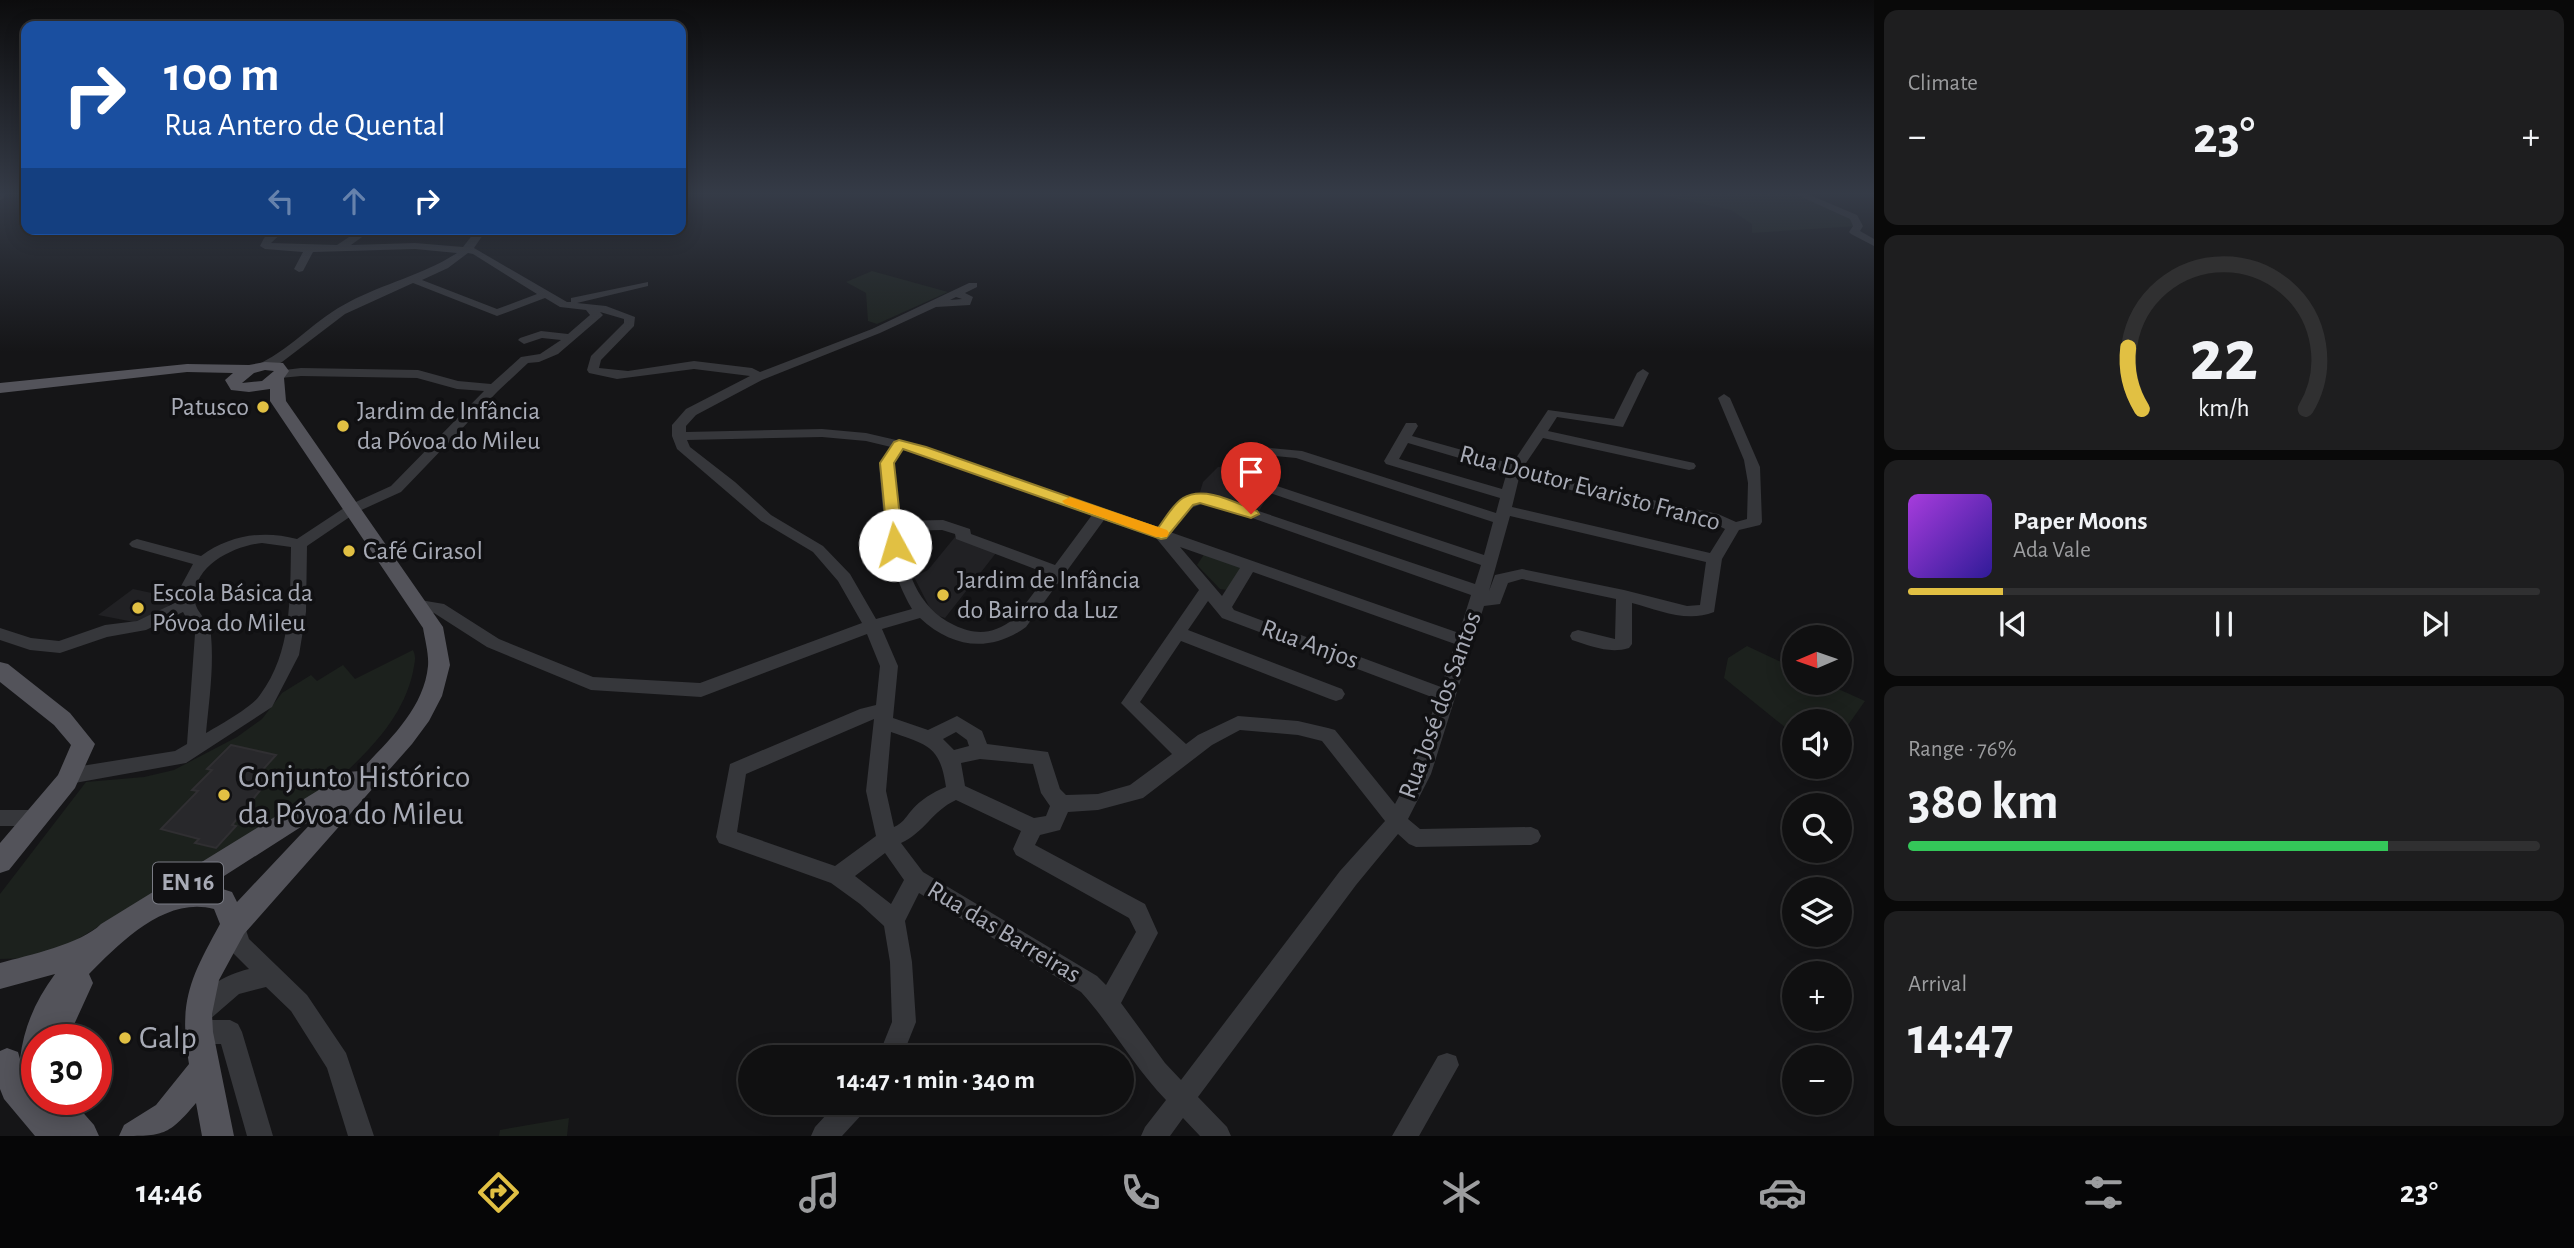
<!DOCTYPE html>
<meta charset="utf-8">
<style>
:root{--surface:#101011;--page:#1e1e1f;--text:#f1f3f6;--muted:#9c9d9f;--line:#303031;--accent:#e1c043}
body{margin:0;font-family:"Alegreya Sans",sans-serif;background:var(--page);color:var(--text);height:100vh;display:flex;flex-direction:column;font-size:26px;white-space:nowrap}
*{box-sizing:border-box;margin:0}
p{font-size:23px;color:var(--muted)}
.icon{flex:none;width:38px;height:38px;fill:none;stroke:currentColor;stroke-width:2;stroke-linecap:round;stroke-linejoin:round}
.map{position:relative;flex:1;overflow:hidden}
.panel{display:flex;flex-direction:column;gap:10px;padding:10px;background:#090909;width:700px}
.panel>*{flex:none}
.top-card{position:absolute;left:21px;top:21px;width:665px;height:214px;border-radius:14px;box-shadow:0 4px 18px #0003,0 0 0 2px var(--line);background:#1a4fa0;color:#fff;overflow:hidden}
.needle{width:46px;rotate:268deg}
.tools{position:absolute;left:1782px;top:625px;display:grid;gap:14px}
.tools a{display:grid;place-items:center;width:70px;height:70px;border-radius:50%;background:var(--surface);box-shadow:0 4px 18px #0003,0 0 0 2px var(--line);font-size:35px}
.speed{position:absolute;left:21px;top:1024px;display:flex;gap:14px;font-size:35px;font-weight:700;text-align:center}
.speed>*{display:grid;place-content:center;width:91px;height:91px;border-radius:50%;background:var(--surface);box-shadow:0 4px 18px #0003,0 0 0 2px var(--line);line-height:1}
.speed .limit{border:10px solid #d22;background:#fff;color:#111}
.pin{position:absolute;display:grid;place-items:center;width:60px;height:60px;color:#fff;margin:-72px -30px;border-radius:50% 50% 50% 0;rotate:-45deg;box-shadow:0 0 7px #0007}
.pin .icon{rotate:45deg}
.me{position:absolute;width:77px;margin:-38px;rotate:354deg;stroke-linejoin:round;filter:drop-shadow(0 0 5px #0008)}
.turn{display:flex;align-items:center;gap:24px;height:147px;padding:0 28px;font-size:32px}
.turn .icon{width:91px;height:91px;stroke-width:2.5}
.turn b{display:block;font-size:49px;line-height:60px}
.lanes{display:flex;align-items:center;height:66px;padding:0 28px;background:#0003;justify-content:center;gap:35px;direction:ltr}
.lanes .off{opacity:.35}
.big{font-size:52px;font-weight:700;line-height:1.1}
.panel .card{flex:1;display:flex;flex-direction:column;justify-content:center;gap:10px;min-width:0;padding:0 24px;border-radius:14px;background:var(--page)}
.panel .dial{align-items:center;gap:0}
.dial svg{height:182px;overflow:visible;fill:none;stroke:var(--line);stroke-width:7;stroke-linecap:round;text-anchor:middle}
.dial text{fill:var(--text);stroke:none}
.song{display:flex;align-items:center;gap:21px}
.cover{width:84px;height:84px;border-radius:10px;background:linear-gradient(135deg,hsl(280 70% 55%),hsl(250 70% 35%))}
.played{height:7px;border-radius:4px;background:linear-gradient(90deg,var(--accent) 15%,var(--line) 15%)}
.keys{display:flex;justify-content:space-around;direction:ltr}
.heat{display:flex;justify-content:space-between;align-items:center;font-size:38px;direction:ltr}
.charge{height:10px;border-radius:5px;background:linear-gradient(90deg,#34c759 76%,var(--line) 0)}
.trip{position:absolute;left:738px;top:1045px;width:396px;height:70px;border-radius:35px;background:var(--surface);box-shadow:0 4px 18px #0003,0 0 0 2px var(--line);font-weight:700;line-height:70px;text-align:center}
.menu{display:flex;height:112px;justify-content:space-around;align-items:center;background:#060607;color:var(--muted)}
.menu .icon{width:49px;height:49px}
.menu .on{color:var(--accent)}
.menu b{font-size:32px;color:var(--text)}
main{display:flex;flex:1;min-height:0}
.map>svg:first-child{display:block}
.built{fill:#212124}
.green{fill:#1c211d}
.building{fill:#28282b;stroke:#302f32;stroke-width:2}
.lines{fill:none;stroke-linecap:round;stroke-linejoin:round}
.minor{fill:#36373b;fill-rule:evenodd}
.major{fill:#53535a;fill-rule:evenodd}
.route{fill:#e1c043;stroke:#927d2c;stroke-width:2}
.slow{fill:#f59e0b}
.poi-dot{fill:#e1c043;stroke:#101012;stroke-width:2.5}
.labels{text-anchor:middle;dominant-baseline:central;stroke-width:7;stroke-linejoin:round;paint-order:stroke}
.shield{fill:#101012;stroke:#7a7c85;stroke-width:2}
.shield-label{font-size:24px;font-weight:bold;fill:#a8abb6}
.poi-label{font-size:26px;fill:#a8abb6;stroke:#101012;text-anchor:start}
.street-label{font-size:26px;fill:#a8abb6;stroke:#101012}
.near-poi-label{font-size:32px;fill:#a8abb6;stroke:#101012;text-anchor:start}
</style>
<main>
<div class="map">
<svg width="1874" height="1136" viewBox="0 0 1874 1136">
<rect width="100%" height="100%" fill="#151517"/>
<path class="built" d="M1218,467L1247,468L1280,476L1259,511L1200,492L1203,482Z
M955,537L996,553L945,618L933,614L914,577L928,570Z
M133,589L175,598L165,610L134,622L98,615Z"/>
<path class="green" d="M1651,193H1797L1847,212L1858,226L1752,233V224L1731,210Z
M872,271L948,292L877,324L868,321L866,293L846,282Z
M1205,553L1242,567L1227,590L1220,589L1197,565Z
M1747,646L1794,668V682L1825,683L1865,701L1841,735L1839,721H1794V732H1791L1724,678L1728,658Z
M413,650C417,658 414,664 413,672C403,718 368,752 335,782L60,950L33,958L0,959V894L86,782L144,777L174,770L237,737L262,719L282,693L311,675L317,681L343,665L355,679Z
M569,1118L567,1136H499L500,1130Z"/>
<path class="building" d="M231,745L276,755L258,775L270,778L232,825L236,826L216,848L195,843L199,839L161,829L198,791L192,790L212,770L207,769Z"/>
<g class="lines">
<path class="minor" d="M0,193H6L3,199L0,200Z
M1793,193H1805L1857,215L1863,226L1860,231L1874,239V246L1851,234L1849,232L1853,226L1850,219Z
M275,229H286L271,243L337,245L361,229H373L351,245L415,243L463,247L477,229H487L474,248L567,302H571V298L648,282V286L577,303L606,306L635,317L634,326L601,360L599,368L628,371L694,361L752,368L760,372L872,329L969,283H977V287L965,293L973,297L970,305L936,307L880,333L762,380L696,415L686,426V432L822,429L866,433L926,447L1158,528L1181,502L1208,494L1475,584L1481,565L1267,492L1265,489L1272,485L1277,486L1484,555L1493,522L1296,458L1253,454L1242,446L1249,442L1261,447L1302,451L1496,513L1500,498L1386,464L1384,461L1406,423H1416L1418,426L1412,436L1512,464L1548,410L1614,419L1637,373L1643,369L1649,373L1623,427L1557,417L1548,431L1694,463L1696,466L1694,469L1689,470L1543,438L1522,469L1532,474L1718,514L1736,522L1747,519L1748,483L1744,460L1718,398L1724,394L1730,398L1760,467L1762,522L1760,525L1739,530L1722,559L1714,612C1686,623 1659,610 1632,603V644L1629,648C1609,654 1591,646 1572,640L1570,636L1572,632L1578,630L1615,639L1616,599L1522,579L1508,583L1500,604L1484,606L1431,774L1408,819L1420,829L1531,827L1538,830L1541,836L1538,842L1531,845L1416,847L1409,844L1398,834L1356,885L1198,1097L1227,1127L1231,1136H1200L1183,1118L1170,1136H1141L1145,1127L1166,1100C1134,1067 1112,1026 1081,992L919,893L905,921L912,962L916,1022L902,1057H878L892,1022L890,962L884,926L860,904L831,883L719,843L716,837L730,764L860,709L876,705L880,666L867,634L701,697L591,690L487,647L434,613L414,610L412,606L414,602L420,600L444,604L499,639L593,677L700,683L862,623L838,581L813,552L761,521L677,449L672,436V425L686,409L750,376L694,369L617,379L589,373L587,370L591,356L624,323V319L600,312L603,315L601,317L558,354L539,362L528,363L498,391L401,492L357,512L307,546L306,612L299,655L272,707L186,763L69,784L62,782L59,776L62,770L69,768L175,751L187,744L195,634L183,612L146,630L107,637L60,653L30,650L0,640V628L31,638L59,641L105,625L137,621L179,601L180,588L193,564L132,547L129,544L132,541L137,539L201,556C230,535 263,530 297,539L347,506L391,486L484,391L457,389L417,378L301,376L280,378L274,374L276,371L301,368L418,370L458,381L491,384L521,357L540,354L561,340L542,338L524,344L518,340L520,338L541,331L568,334L590,315L586,310L560,307L545,298L497,316L413,283L345,314L282,362L269,369H261V363C293,347 317,318 349,302C385,283 423,275 457,253L415,249L313,252L303,271L299,272L294,269L303,252L265,249L260,246L264,238ZM468,253L473,254L537,294L497,309L422,280L448,268ZM956,297L962,299L950,300ZM822,437L866,441L891,447L879,463C883,514 885,563 912,609L876,619L850,574L823,546L771,515L735,482L690,447L687,440ZM1408,443L1507,472L1502,489L1399,459ZM902,450L917,453L1092,515L1055,565L971,534L970,529L943,520L899,521L893,463ZM1519,478L1713,523L1725,529L1710,553L1512,507ZM1207,502L1471,595L1459,633L1170,532L1191,508ZM1510,516L1706,562L1700,605L1687,606L1624,590L1522,569L1495,575L1489,591ZM1104,520L1156,538L1199,590L1121,703L1172,754L1130,785L1098,794L1066,795L1060,789L1048,752L987,744L982,731L957,716L928,730L893,718L898,666L882,629L920,618C952,648 990,653 1026,627ZM942,530L955,534L956,539L1048,574L1014,619C993,634 977,636 954,625C917,608 905,568 900,531ZM262,543L291,547C290,598 292,652 260,695C252,707 220,725 206,733C209,701 214,668 211,635C211,622 197,614 195,602C190,567 233,546 262,543ZM1180,547L1240,568L1222,596ZM1253,572L1455,644L1441,687L1234,610L1232,607ZM1208,601L1222,618L1437,699L1411,774L1395,804L1335,730L1328,728L1298,721L1238,716L1198,735L1186,744L1140,702L1181,641L1330,699L1336,701L1342,699L1345,694L1342,689L1188,630ZM874,719L866,791L876,836L835,866L737,832L746,774ZM1240,730L1298,735L1322,741L1385,821L1340,871L1181,1080L1165,1063L1121,1003L1158,933L1145,904L1035,845L1040,835L1060,830L1068,812L1098,810L1143,798L1212,745ZM891,732C928,745 940,746 946,787C933,792 920,800 911,811C905,818 903,823 894,827L886,791ZM956,732L967,740L969,746L954,750L943,739ZM980,759L1033,764L1041,793L1050,806L1046,816L1034,818L965,786L961,763ZM956,800L1021,831L1013,849L1016,855L1129,918L1136,932L1106,985L1097,976L923,872L901,843C924,833 932,811 956,800ZM885,853L904,880L891,904L855,876Z
M0,810H36L43,812L46,818L43,824L36,826H0Z
M234,915L242,918L249,939L307,995L346,1053L374,1136H348L327,1068L291,1011L266,987L239,994L209,1020H230L238,1024L242,1032L273,1136H247L221,1044H198L190,1040L186,1032L190,1024L195,1021L188,1012C198,990 226,974 249,969L232,952L223,925L226,918Z
M1447,1053L1456,1056L1459,1065L1419,1136H1392L1438,1056Z
M838,1102H868L865,1111L842,1136H811L815,1127Z"/>
<path class="major" d="M265,362L283,363L289,371L284,378L286,401L443,627L450,665L442,696L429,721L412,744L244,934L219,980L212,1014L213,1032L234,1136H202L196,1103C168,1136 164,1136 119,1136L124,1125L156,1105L189,1064C178,1001 191,977 220,924L214,909C165,896 120,943 89,974L93,983L67,1040H37V1099H71L94,1125L99,1136H35L4,1099L0,1089V1051L7,1048L18,1052L20,1059C24,1026 36,1000 55,974L0,989V963C29,955 81,944 101,924L348,772L360,771C388,741 424,709 428,666C429,654 425,640 423,628L270,401V389L249,392L231,390L225,380L233,373L187,372L0,393V383L187,364L249,365ZM265,370L274,371L262,381L242,383L254,373ZM318,816L237,902L232,892L210,885Z
M0,662L8,664L70,713L95,744L75,788L9,870L0,873V843L58,775L71,745L54,725L0,682Z"/>
</g>
<linearGradient id="sky" x2="0" y2="1"><stop stop-color="#0c0c0d"/><stop offset="0.55" stop-color="#353b47"/><stop offset="1" stop-color="#353b47" stop-opacity="0"/></linearGradient>
<rect width="1874" height="352" fill="url(#sky)"/>
<path class="route" d="M899,440L926,447L1158,528C1165,519 1173,504 1183,498C1204,485 1236,503 1257,511L1259,514L1251,518L1200,503L1193,505L1166,538L1161,539L903,449L894,463L903,545L895,550L888,545L880,463L894,442Z"/>
<path class="slow" d="M1070,497L1167,530L1169,533L1167,537H1156L1065,504L1062,501Z"/>
<g class="poi-dot">
<circle cx="263" cy="407" r="7"/>
<circle cx="343" cy="426" r="7"/>
<circle cx="349" cy="551" r="7"/>
<circle cx="943" cy="595" r="7"/>
<circle cx="138" cy="608" r="7"/>
<circle cx="224" cy="795" r="7"/>
<circle cx="125" cy="1038" r="7"/>
</g>
<g class="labels">
<rect class="shield" x="153" y="862.5" width="70" height="41" rx="5"/>
<g class="shield-label">
<text x="188" y="883">EN 16</text>
</g>
<g class="poi-label">
<text x="249" y="407" text-anchor="end">Patusco</text>
<text x="357" y="411">Jardim de Infância<tspan x="357" dy="30">da Póvoa do Mileu</tspan></text>
<text x="363" y="551">Café Girasol</text>
<text x="957" y="580">Jardim de Infância<tspan x="957" dy="30">do Bairro da Luz</tspan></text>
<text x="152" y="593">Escola Básica da<tspan x="152" dy="30">Póvoa do Mileu</tspan></text>
</g>
<g class="street-label">
<text transform="translate(1590 488) rotate(15)">Rua Doutor Evaristo Franco</text>
<text transform="translate(1310 644) rotate(20)">Rua Anjos</text>
<text transform="translate(1440 705) rotate(-70)">Rua José dos Santos</text>
<text transform="translate(1004 932) rotate(31)">Rua das Barreiras</text>
</g>
<g class="near-poi-label">
<text x="238" y="777">Conjunto Histórico<tspan x="238" dy="37">da Póvoa do Mileu</tspan></text>
<text x="139" y="1038">Galp</text>
</g>
</g>
</svg>
<div class="tools">
<a><svg class="needle" viewBox="-14 -14 28 28"><path d="M0-13l5 13h-10z" fill="#e53935"/><path d="M0 13l5-13h-10z" fill="#9c9d9f"/></svg></a>
<a><svg class="icon" aria-label="sound" viewBox="0 0 24 24"><path d="M4 9h4l5-4v14l-5-4H4zM17 9q2 3 0 6"/></svg></a>
<a><svg class="icon" aria-label="search" viewBox="0 0 24 24"><circle cx="10" cy="10" r="6"/><path d="M15 15l6 6"/></svg></a>
<a><svg class="icon" aria-label="layers" viewBox="0 0 24 24"><path d="M12 4l9 5-9 5-9-5zM3 14l9 5 9-5"/></svg></a>
<a>+</a>
<a>−</a>
</div>
<div class="speed"><div class="limit">30</div></div>
<div class="pin" style="left:1251px;top:514px;background:#d93025"><svg class="icon" aria-label="arrive" viewBox="0 0 24 24"><path d="M6 21V4h12l-3 4 3 4H6"/></svg></div>
<svg class="me" style="left:895px;top:545px" viewBox="-20 -20 40 40"><circle r="19" fill="#fff"/><path d="M0-13L10 11 0 6-10 11z" fill="#e1c043"/></svg>
<div class="trip">14:47 · 1 min · 340 m</div>
<div class="top-card">
<div class="turn"><svg class="icon" aria-label="right" viewBox="0 0 24 24"><path d="M7 20v-9h11M14 6l5 5-5 5"/></svg><div><b>100 m</b>Rua Antero de Quental</div></div>
<div class="lanes"><svg class="icon off" aria-label="left" viewBox="0 0 24 24"><path d="M17 20v-9H6M10 6l-5 5 5 5"/></svg><svg class="icon off" aria-label="ahead" viewBox="0 0 24 24"><path d="M12 20V5M6 11l6-6 6 6"/></svg><svg class="icon" aria-label="right" viewBox="0 0 24 24"><path d="M7 20v-9h11M14 6l5 5-5 5"/></svg></div>
</div>
</div>
<section class="panel">
<div class="card"><p>Climate</p>
<div class="heat"><a>−</a><b class="big">23°</b><a>+</a></div>
</div>
<div class="card dial"><svg viewBox="0 0 100 80">
<path d="M14 69A42 42 0 1 1 86 69"/>
<path d="M14 69A42 42 0 0 1 8 42" stroke="#e1c043"/>
<text x="50" y="56" font-size="32" font-weight="700">22</text>
<text x="50" y="72" font-size="11">km/h</text>
</svg></div>
<div class="card">
<div class="song"><i class="cover"></i><div><b>Paper Moons</b><p>Ada Vale</p></div></div>
<div class="played"></div>
<div class="keys"><svg class="icon" aria-label="previous" viewBox="0 0 24 24"><path d="M18 5L8 12l10 7zM5 5v14"/></svg><svg class="icon" aria-label="pause" viewBox="0 0 24 24"><path d="M8 5v14M16 5v14"/></svg><svg class="icon" aria-label="next" viewBox="0 0 24 24"><path d="M6 5l10 7-10 7zM19 5v14"/></svg></div>
</div>
<div class="card"><p>Range · 76%</p><b class="big">380 km</b><div class="charge"></div></div>
<div class="card"><p>Arrival</p><b class="big">14:47</b></div>
</section>
</main>
<nav class="menu">
<b>14:46</b>
<svg class="icon on" aria-label="directions" viewBox="0 0 24 24"><path d="M12 3l9 9-9 9-9-9zM9 14v-3h6M13 9l2 2-2 2"/></svg>
<svg class="icon" aria-label="music" viewBox="0 0 24 24"><path d="M9 18V5l10-2v13"/><circle cx="6" cy="18" r="3"/><circle cx="16" cy="16" r="3"/></svg>
<svg class="icon" aria-label="phone" viewBox="0 0 24 24"><path d="M5 4h4l2 5-3 2q2 4 5 5l2-3 5 2v4C11 20 4 13 5 4z"/></svg>
<svg class="icon" aria-label="climate" viewBox="0 0 24 24"><path d="M12 3v18M4 7l16 10M4 17L20 7"/></svg>
<svg class="icon" aria-label="car" viewBox="0 0 24 24"><path d="M5 17H2v-5l4-1 3-4h7l3 4 3 1v5h-3M9 17h6M6 11h13"/><circle cx="7" cy="17" r="2"/><circle cx="17" cy="17" r="2"/></svg>
<svg class="icon" aria-label="filters" viewBox="0 0 24 24"><path d="M4 7h16M4 17h16"/><circle cx="9" cy="7" r="2"/><circle cx="15" cy="17" r="2"/></svg>
<b>23°</b>
</nav>
